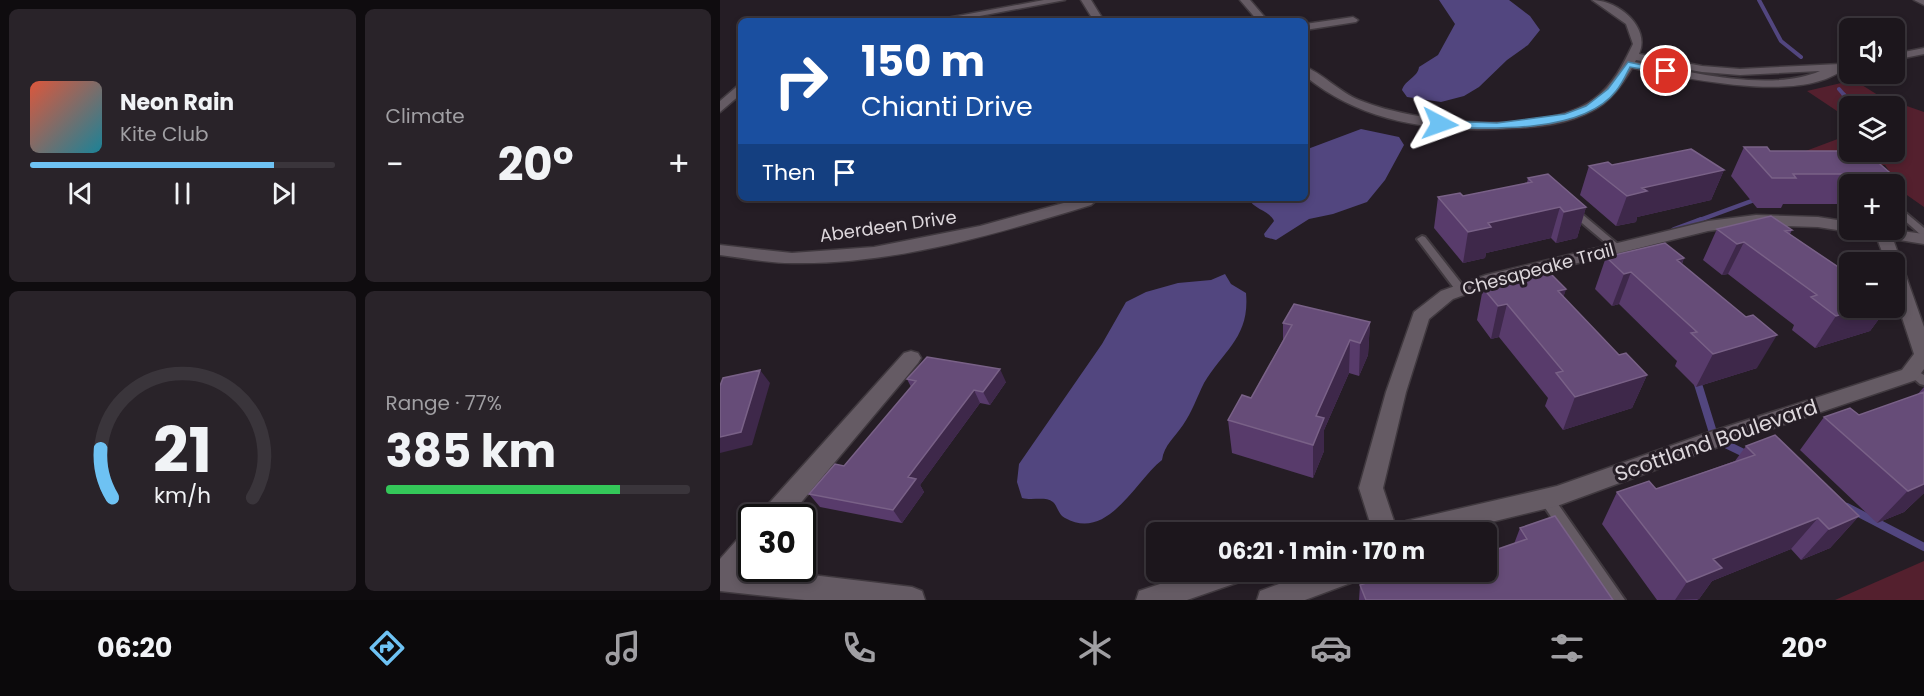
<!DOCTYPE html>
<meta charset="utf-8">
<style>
:root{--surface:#1c161c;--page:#292329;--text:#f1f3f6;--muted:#a09fa3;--line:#3a353b;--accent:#6ec2f3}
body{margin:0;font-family:Poppins,sans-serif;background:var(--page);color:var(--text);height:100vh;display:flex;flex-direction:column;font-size:22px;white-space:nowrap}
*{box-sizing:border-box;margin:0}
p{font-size:20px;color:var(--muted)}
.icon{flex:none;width:33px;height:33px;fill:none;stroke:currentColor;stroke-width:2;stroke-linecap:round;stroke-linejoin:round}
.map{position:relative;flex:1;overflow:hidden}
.side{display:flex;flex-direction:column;gap:9px;padding:9px;background:#0f0c0f;width:720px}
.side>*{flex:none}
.banner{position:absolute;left:18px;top:18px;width:570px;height:183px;border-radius:9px;box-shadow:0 3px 9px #0003,0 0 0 2px var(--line);background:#1a4fa0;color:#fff;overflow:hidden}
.tools{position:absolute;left:1119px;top:18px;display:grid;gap:12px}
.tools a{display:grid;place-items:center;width:66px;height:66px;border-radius:9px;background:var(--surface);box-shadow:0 3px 9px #0003,0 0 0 2px var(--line);font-size:30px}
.speed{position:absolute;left:18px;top:504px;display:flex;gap:12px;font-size:30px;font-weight:700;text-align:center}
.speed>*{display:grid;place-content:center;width:78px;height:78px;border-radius:50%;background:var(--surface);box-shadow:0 3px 9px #0003,0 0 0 2px var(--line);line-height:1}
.speed .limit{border:3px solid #111;border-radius:9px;background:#fff;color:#111}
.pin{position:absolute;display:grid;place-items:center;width:51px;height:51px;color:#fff;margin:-26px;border:3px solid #fff;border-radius:50%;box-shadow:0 2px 6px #0007}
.me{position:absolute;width:66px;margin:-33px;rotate:94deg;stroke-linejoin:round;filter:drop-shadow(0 0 4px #0008)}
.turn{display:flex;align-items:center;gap:21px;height:126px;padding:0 24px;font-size:27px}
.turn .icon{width:78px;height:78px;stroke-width:2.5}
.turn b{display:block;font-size:42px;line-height:51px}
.then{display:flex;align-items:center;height:57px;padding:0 24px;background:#0003;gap:12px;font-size:22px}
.big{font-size:45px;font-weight:700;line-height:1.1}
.side .card{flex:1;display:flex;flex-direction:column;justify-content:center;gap:9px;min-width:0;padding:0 21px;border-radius:9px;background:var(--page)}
.side .dial{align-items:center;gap:0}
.dial svg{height:156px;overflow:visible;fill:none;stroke:var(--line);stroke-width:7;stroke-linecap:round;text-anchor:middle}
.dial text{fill:var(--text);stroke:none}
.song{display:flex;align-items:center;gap:18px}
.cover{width:72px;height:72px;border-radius:9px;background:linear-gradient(135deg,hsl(10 70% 55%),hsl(190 70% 35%))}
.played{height:6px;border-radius:3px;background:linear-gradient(90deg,var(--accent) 80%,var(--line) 80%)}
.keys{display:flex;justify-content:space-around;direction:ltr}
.heat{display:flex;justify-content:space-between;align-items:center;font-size:33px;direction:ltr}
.charge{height:9px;border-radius:4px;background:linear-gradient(90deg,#34c759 77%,var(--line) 0)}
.side .tiles{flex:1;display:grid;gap:9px;grid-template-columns:repeat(2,1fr)}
.trip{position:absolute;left:426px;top:522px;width:351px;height:60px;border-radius:9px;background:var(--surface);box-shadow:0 3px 9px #0003,0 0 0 2px var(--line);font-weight:700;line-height:60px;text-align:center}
.dock{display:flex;height:96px;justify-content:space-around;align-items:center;background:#0b090b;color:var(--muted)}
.dock .icon{width:42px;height:42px}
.dock .current{color:var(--accent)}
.dock b{font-size:27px;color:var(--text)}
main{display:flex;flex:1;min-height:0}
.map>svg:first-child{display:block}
.green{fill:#54202e}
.water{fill:#52467f}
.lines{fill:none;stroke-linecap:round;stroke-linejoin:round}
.stream-far3{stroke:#52467f;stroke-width:4}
.stream-far2{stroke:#52467f;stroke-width:4.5}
.stream-far1{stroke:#52467f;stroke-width:6}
.stream{stroke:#52467f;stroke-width:8}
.service-casing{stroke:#40393f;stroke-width:4}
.minor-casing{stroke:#40393f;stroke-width:3}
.service{fill:#655b64;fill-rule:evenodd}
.minor{fill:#655b64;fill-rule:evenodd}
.wall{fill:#583b6b}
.shaded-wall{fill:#3e284a}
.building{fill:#664c78;stroke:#796187;stroke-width:1.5}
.route{fill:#6ec2f3;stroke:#487e9e;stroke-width:1.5}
.labels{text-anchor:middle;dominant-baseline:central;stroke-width:6;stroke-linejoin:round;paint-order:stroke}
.street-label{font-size:18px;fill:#ddd7dc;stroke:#251d25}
.near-street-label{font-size:21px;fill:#ddd7dc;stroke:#251d25}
</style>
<main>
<section class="side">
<div class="tiles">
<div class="card">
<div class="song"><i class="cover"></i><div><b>Neon Rain</b><p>Kite Club</p></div></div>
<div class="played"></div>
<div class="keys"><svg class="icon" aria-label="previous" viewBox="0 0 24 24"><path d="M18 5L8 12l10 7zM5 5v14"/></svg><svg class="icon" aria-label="pause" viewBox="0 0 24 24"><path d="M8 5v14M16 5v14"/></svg><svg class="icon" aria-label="next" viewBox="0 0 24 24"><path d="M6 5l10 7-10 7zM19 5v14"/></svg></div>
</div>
<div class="card"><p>Climate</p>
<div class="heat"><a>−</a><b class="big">20°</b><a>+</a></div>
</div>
<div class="card dial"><svg viewBox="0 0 100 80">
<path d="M14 69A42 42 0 1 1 86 69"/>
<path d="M14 69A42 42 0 0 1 8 44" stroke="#6ec2f3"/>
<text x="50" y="56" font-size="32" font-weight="700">21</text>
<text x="50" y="72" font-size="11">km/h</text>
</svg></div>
<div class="card"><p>Range · 77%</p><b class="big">385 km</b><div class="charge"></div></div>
</div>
</section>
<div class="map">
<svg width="1204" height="600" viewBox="0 0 1204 600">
<rect width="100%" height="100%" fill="#251d25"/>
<path class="green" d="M1134,80L1161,97L1204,112V207L1184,193L1165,165H1112L1083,152L1123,137L1129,127L1130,152H1174V106H1130L1129,119L1087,91Z
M1204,561V600H1115Z"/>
<path class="water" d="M719,0H789L810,16L820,30L808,45L787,60L759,87L744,96L721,102L687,97L682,90C685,80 698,77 699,67L718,55L735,24Z
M641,129L679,137L684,145L665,180L647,202L613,214L589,219L556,240L545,237L544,234L554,221C549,210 534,210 528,198H585V150Z
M505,274L511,284L526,293C530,337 504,350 484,383C477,397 472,412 463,425C455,437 444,445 442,460C415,481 388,542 345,518C338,514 338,507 333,502C325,496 312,501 302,498L297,482L299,464L382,344L406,302L426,292L458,283L491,280Z"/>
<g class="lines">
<path class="stream-far3" d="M1039,0L1061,41L1081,57
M1119,89L1125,96"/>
<path class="stream-far2" d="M1124,95L1134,106
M1145,160L1167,152
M977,221L1037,199"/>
<path class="stream-far1" d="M954,230L981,220
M977,380L979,385"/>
<path class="stream" d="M978,384L995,439L1028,455
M1127,507L1204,547"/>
<defs>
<path id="service" d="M1174,203L1204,228V236L1201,235L1174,211Z
M853,208L856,209L899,245L901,247L899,249H893L850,213L849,211Z
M702,236L705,237L745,288L746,290L745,292H737L697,239Z
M1192,368L1204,375V385L1200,384L1186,372L1188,369Z
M826,492L831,494L905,600H888L821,502L819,498L821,494Z"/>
<path id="minor" d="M324,0H345L233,21H211Z
M361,0H371L384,21H374Z
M520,0H530L548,21H538Z
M872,0C898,0 931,27 919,54L982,66L1020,69L1120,64L1126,67C1084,106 963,77 912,68C902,85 890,102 872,111C848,124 819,127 792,128C718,133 644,124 585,76V67C599,71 621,93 639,100C694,123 824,137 874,99C893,85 903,65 913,44L906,24ZM916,60L982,72L1020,75L1100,71C1049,93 969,71 915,62Z
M1194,0H1204V5Z
M633,17L638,20L636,22L585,30V24Z
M1204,48V54L1174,60V54Z
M21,83V94L0,112V101Z
M362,198H379L371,205C276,234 173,265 72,263C48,263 24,258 0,255V245L72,253L154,247L260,226Z
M1036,215L1098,217L1130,222V230H1136L1130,232L1098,227L1036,225L988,231L777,283L733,299L709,319L686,392L663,488L676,527L686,521L837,486L987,433L1182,370L1194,354L1174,293V262H1166L1156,236L1140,233L1138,230H1174L1204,234V244L1173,239L1204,327V369L1196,380L1003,445L837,506L730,532H653L639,488L666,392L694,312L721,291L766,275L988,221Z
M191,351L198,353L201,358L198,363L68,518H40L43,510L184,353Z
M32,530V560L26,567L192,587L202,591L205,600H85L0,591V559L23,533Z
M476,572H526L522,581L467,600H416L419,591Z
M554,572H580L582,576L593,572H640L636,581L585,600H537L540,591L559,584Z"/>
</defs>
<use href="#service" class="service-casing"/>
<use href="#minor" class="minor-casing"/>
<use href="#service" class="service"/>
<use href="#minor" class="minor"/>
</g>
<path class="wall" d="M1024,147L1050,151H1118L1120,148L1176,178L1172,184H1130V204H1063L1061,208H1037L1011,176Z
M892,165L1004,170L991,200L917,217L916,222L896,226L860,195L869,166Z
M808,178L866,207L857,238L836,243L831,238L766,253L765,258L743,263L714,228L718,197L743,196L807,183Z
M997,229L1072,230L1070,234L1130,308H1167L1150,331L1095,348L1072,330L1074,325L1008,274L1002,275L983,260Z
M886,257L964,258L962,264L1037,368L976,387L955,366L957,361L899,304L892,306L875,289Z
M763,288L846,289L843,297L899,355L927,375L912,408L843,430L825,406L828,398L779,337L771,339L757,320Z
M650,322L648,355L639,376L629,373L604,430V451L593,478L512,453L508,420L531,398L563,340V323Z
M187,379L286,382L270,405L260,403L200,485L204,492L182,523L100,507L89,494L124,466L191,387Z
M1204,387V493L1184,512L1157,523L1080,450L1104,417L1139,415L1197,395Z
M1026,446L1139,516L1110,548L1081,560L1071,549L992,581L979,599L977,600H937L882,524L897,492L936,489L1015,461Z
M800,528L893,600H639L640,585L684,582L794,544Z"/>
<path class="shaded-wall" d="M1004,170L991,200L917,217L916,222L896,226L907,196L922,188Z
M840,207L831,238L766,253L765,258L743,263L748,232L768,223Z
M866,207L857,238L836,243L844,212Z
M1024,242L1008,274L1002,275L1017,244Z
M964,258L951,290L957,260Z
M911,272L899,304L892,306L904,274Z
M846,289L836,321L838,291Z
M787,304L779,337L771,339L778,306Z
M1143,308H1167L1150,331L1095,348L1116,316Z
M650,322L648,355L639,376L640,343Z
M1057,335L1037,368L976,387L993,354Z
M630,340L629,373L604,430V451L593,478V445L596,416Z
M280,369L286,382L270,405L263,392Z
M40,370L50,383L32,445L0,453V437Z
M927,375L912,408L843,430L855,397Z
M254,390L260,403L200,485L204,492L182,523L173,510L188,477Z
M1204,474V493L1184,512L1157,523Z
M1139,516L1110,548L1081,560L1109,529Z
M1098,518L1071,549L992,581L979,599L955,600L967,582L993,559Z"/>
<path class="building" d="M1024,147H1047L1050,151H1123L1120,148H1130V152H1146L1176,178H1153L1149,174H1073L1076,178H1052Z
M971,149L1004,170L922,188L927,191L907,196L869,166L888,162L892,165Z
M828,174L866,207L844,212L840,207L768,223L771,227L748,232L718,197L740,193L743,196L812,182L808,178Z
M1051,216L1072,230L1065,231L1130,275V308H1143L1116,316L1091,297L1097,295L1024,242L1017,244L997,229Z
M945,243L964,258L957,260L1026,317L1033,315L1057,335L993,354L971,333L977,332L911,272L904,274L886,257Z
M829,272L846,289L838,291L899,355L906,353L927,375L855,397L836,373L843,371L787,304L778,306L763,288Z
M574,304L650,322L640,343L630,340L596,416L604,418L593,445L508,420L522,395L531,398L572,325L563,323Z
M207,357L280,369L263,392L254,390L188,477L196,479L173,510L89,494L115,464L124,466L196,381L187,379Z
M40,370L21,432L0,437V386L3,378Z
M1204,392V484L1188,491L1104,417L1130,408L1139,415Z
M1055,435L1139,516L1109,529L1098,518L993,559L1002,568L967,582L897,492L929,481L936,489L1035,455L1026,446Z
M835,516L893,600H646L640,585L680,572L684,582L715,572H766V553L807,539L800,528Z"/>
<path class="route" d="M908,62L951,71L946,73L910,67C906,75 902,84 896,91C863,134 768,129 720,127L715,124L720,121L777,123L845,114L866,106L888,89Z"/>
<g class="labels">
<g class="street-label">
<text transform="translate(168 226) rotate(-8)">Aberdeen Drive</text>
<text transform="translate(818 269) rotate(-15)">Chesapeake Trail</text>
</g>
<g class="near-street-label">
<text transform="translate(996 440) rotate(-19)">Scottland Boulevard</text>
</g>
</g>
</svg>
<div class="tools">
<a><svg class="icon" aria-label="sound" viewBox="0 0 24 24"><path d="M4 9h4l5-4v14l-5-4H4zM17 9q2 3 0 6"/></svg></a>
<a><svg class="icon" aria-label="layers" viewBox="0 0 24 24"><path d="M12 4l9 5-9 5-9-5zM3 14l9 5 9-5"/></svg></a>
<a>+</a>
<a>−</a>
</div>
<div class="speed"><div class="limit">30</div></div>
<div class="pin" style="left:946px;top:71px;background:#d93025"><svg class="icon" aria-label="arrive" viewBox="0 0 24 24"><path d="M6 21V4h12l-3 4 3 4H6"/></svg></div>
<svg class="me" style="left:720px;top:124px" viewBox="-20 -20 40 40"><path d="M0-17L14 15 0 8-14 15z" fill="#6ec2f3" stroke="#fff" stroke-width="4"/></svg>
<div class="trip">06:21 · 1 min · 170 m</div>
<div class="banner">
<div class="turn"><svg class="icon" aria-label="right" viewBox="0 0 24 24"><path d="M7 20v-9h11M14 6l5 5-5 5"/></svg><div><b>150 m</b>Chianti Drive</div></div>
<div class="then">Then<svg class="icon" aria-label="arrive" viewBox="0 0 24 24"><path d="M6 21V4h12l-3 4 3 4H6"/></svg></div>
</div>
</div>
</main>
<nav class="dock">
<b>06:20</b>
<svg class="icon current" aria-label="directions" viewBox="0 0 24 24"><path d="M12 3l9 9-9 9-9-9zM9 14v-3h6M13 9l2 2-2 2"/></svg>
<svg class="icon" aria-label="music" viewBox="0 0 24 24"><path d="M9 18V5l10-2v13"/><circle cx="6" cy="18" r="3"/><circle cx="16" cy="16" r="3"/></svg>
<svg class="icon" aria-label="phone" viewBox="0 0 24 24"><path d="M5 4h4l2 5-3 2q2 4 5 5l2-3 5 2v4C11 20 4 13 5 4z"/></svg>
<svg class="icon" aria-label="climate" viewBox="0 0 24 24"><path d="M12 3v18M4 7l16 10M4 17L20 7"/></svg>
<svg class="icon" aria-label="car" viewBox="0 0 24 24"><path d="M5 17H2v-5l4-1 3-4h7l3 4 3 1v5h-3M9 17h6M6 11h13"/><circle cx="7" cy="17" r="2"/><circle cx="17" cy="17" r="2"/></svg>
<svg class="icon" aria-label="filters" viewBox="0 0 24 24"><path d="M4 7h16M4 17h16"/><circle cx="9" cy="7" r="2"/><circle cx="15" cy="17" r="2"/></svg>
<b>20°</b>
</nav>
